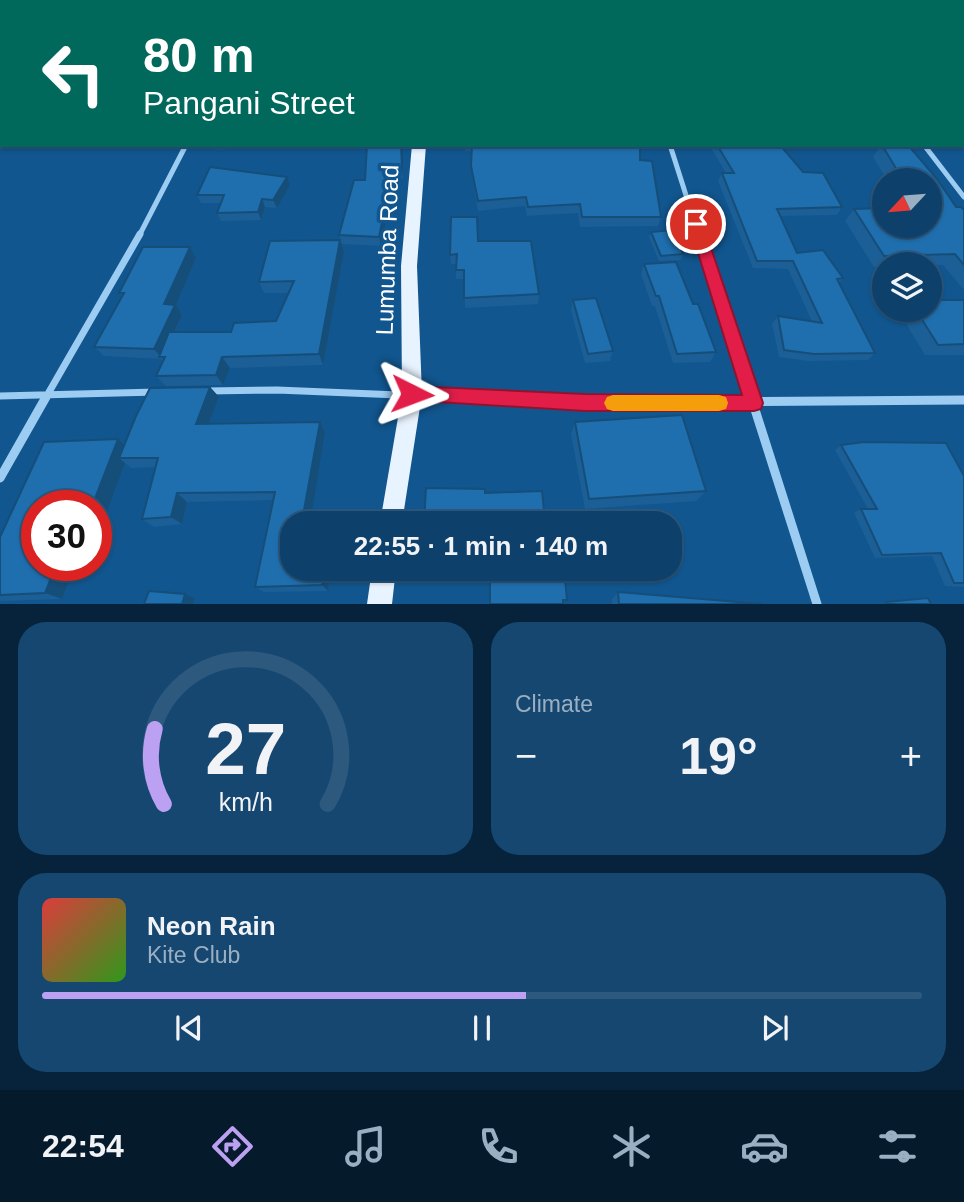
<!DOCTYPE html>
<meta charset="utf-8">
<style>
:root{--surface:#0d406b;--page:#164771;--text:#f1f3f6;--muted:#9aafc1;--line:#2d597e;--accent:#bca0f2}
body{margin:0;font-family:Arial,sans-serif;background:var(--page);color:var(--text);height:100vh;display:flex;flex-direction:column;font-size:26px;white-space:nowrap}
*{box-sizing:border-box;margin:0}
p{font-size:23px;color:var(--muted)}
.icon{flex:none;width:38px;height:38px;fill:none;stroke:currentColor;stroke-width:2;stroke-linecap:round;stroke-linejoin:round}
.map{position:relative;height:604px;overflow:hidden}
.panel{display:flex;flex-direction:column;gap:18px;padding:18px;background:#07233b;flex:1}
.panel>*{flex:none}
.hud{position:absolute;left:0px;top:0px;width:964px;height:147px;box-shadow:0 2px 5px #0004,0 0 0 2px var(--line);background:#00695c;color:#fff;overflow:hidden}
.needle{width:46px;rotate:244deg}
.buttons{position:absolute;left:872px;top:168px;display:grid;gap:14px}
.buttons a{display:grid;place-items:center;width:70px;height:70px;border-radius:50%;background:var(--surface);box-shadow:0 2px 5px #0004,0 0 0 2px var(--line);font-size:35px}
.speed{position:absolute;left:21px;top:490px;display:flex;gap:14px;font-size:35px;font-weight:700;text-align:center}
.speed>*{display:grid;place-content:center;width:91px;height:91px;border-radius:50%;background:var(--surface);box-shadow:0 2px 5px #0004,0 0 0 2px var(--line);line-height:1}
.speed .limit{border:10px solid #d22;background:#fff;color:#111}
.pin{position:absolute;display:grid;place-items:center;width:60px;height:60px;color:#fff;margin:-30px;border:4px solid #fff;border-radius:50%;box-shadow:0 2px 7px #0007}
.me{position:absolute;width:77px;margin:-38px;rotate:93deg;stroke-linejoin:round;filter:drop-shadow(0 0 5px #0008)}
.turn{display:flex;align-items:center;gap:24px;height:147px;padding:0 28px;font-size:32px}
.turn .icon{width:91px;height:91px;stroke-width:2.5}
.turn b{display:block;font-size:49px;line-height:60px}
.big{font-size:52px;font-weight:700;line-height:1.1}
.panel .card{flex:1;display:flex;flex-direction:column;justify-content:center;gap:10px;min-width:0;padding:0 24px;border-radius:28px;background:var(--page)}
.panel .dial{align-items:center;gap:0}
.dial svg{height:182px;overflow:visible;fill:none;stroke:var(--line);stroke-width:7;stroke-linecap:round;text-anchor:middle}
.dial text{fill:var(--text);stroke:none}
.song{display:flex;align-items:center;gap:21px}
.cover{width:84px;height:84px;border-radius:10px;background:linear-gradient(135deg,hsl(0 70% 55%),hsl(110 70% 35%))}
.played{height:7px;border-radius:4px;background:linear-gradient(90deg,var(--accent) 55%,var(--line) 55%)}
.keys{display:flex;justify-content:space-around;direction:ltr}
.heat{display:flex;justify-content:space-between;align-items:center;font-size:38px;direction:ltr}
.panel .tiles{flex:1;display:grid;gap:18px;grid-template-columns:1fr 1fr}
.card:last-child{grid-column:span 2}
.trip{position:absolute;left:280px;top:511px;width:402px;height:70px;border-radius:28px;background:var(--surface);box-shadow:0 2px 5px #0004,0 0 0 2px var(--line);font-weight:700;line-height:70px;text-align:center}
.tabs{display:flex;height:112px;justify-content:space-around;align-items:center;background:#051a2b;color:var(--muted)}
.tabs .icon{width:49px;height:49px}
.tabs .selected{color:var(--accent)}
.tabs b{font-size:32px;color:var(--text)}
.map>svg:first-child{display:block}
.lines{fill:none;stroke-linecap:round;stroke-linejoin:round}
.street-far3{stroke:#9cccf2;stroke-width:4.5}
.street-far2{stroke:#9cccf2;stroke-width:5}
.street-far1{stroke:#9cccf2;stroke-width:7}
.street{stroke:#9cccf2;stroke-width:9}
.primary{fill:#e7f3ff;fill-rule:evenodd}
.wall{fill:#1b5f96}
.shaded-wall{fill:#164e7a}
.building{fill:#1f6faf;stroke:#164e7a;stroke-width:2}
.route{fill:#e11d48;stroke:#92132f;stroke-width:2}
.slow{fill:#f59e0b}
.labels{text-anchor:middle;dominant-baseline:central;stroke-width:7;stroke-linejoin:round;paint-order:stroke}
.street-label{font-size:24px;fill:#fff;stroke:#11568f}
</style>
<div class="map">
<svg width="964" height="604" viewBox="0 0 964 604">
<rect width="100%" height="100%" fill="#11568f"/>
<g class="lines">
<path class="street-far3" d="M0,93L2,91"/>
<path class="street-far2" d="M670,145L699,236
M924,145L964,197
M139,236L186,145"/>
<path class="street-far1" d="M698,234L751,399
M207,391L277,390L496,399
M0,396L157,392
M45,399L140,234"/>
<path class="street" d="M455,397L585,403L964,400
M751,397L817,604
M0,478L46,397"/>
<path class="primary" d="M417,0H427V2H417Z
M412,145H426L417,266L422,394L402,523H380L402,394L401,266Z
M372,569H396L392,604H367Z"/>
</g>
<path class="wall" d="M532,0H556V2H532Z
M213,145H296L215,150Z
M464,145H640V160L661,217L658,226L580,227L578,213L527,216L525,206L478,211L472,176V151H465Z
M709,145H780L803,172L842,207L837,215L780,216L797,253L843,278L839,283L875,353L868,360L808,361L779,357L772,324L778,316L812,321L788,269L753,268L718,181L722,173H726Z
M881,145H908L937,179L956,207H961L964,210V290L943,265L884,264V267H874L845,221L854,209L884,208V226H929V180H887L873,157Z
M403,149V178H395L381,246L342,244L339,235L365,180Z
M290,185L277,208L265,207L261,220L221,221L217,213L221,203H201L197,195Z
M651,232L683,254L681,260L659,261L649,237Z
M340,240L344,252L323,365L230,368L223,385L166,386L156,376L163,361L161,359L104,356L94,347L122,297L119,293L190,247L196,258L176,305L182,315L175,332H231L276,321L289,293H264L259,282Z
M478,241L539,294L538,304L465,308L464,279H456V264H451L450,255Z
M644,264L693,304L716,352L710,362L673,363L655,306H652L641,274Z
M573,300L613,351L610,361L585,363L571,311Z
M964,300V355H925L899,312L901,310H929Z
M210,387L219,397L209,423L320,422L325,432L312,510H333L338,518L337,523H292V569H331L328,591L264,592L255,587L273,500L187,502L182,524L154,527L142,519L156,467L131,468L125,463L105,517H96V506H37V565H75L62,599L0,601V537L44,442L118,439L125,444L136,416L150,388Z
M575,422L706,491L696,501L585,509L571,434Z
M841,445L964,476V587L945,586L932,556L875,558L854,513L861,509H868L835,450Z
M485,493L545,520L544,523H424Z
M618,592L762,604H612V599Z"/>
<path class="shaded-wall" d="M401,145L403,149V178L402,168Z
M393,169L395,178L381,246L379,237Z
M287,177L290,185L277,208L273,200Z
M262,199L265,207L261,220L258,212Z
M340,240L344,252L323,365L319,354Z
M190,247L196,258L176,305L182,315L163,357H161L154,349L164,304Z
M222,357L230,368L223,385L216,375Z
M210,387L219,397L205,433L196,424Z
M320,422L325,432L311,518L304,510Z
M118,439L130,449L119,458L125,463L105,517L96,511V506H92Z
M177,493L187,502L182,524L171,517Z
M333,510L338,518L337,523H331Z
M56,565H75L62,599L45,593Z
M325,569H331L328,591L322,585Z
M185,594L195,599L193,604H182Z"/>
<path class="building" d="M252,0H290V2H252Z
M334,0H377V2H334Z
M669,0H694L695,2H670Z
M962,22H964V120H962Z
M367,145H401L402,168L393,169L379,237L339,235L354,180H365Z
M472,145H640V160L652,161L661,217H582L580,204L528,207L526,197L478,201L471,166Z
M717,145H780L803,172L823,173L842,207L777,209L797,253L823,250L843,278L837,279L875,353L814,354L784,350L778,316L822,323L793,261H757L722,173H734Z
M882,145H908L937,179L956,207H961L964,210V265L955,254L884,256L854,209L884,208V226H929V180H903Z
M210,167L287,177L273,200L262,199L258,212L217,213L224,195H197Z
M451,217H477L478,241H531L539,294L464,298V270H456L457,254L450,255Z
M673,230L683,254L661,256L651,232Z
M340,240L319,354L222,357L216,375L156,376L165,357H159L169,332H231L234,323L276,321L294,281L259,282L270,241Z
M143,247H190L164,304L175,305L154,349L94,347L124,293H119Z
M676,262L693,304H698L716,352L677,354L659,296H656L644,264Z
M596,298L613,351L588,354L573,300Z
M929,300H964V344L938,345L916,310H929Z
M210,387L196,424L320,422L304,510H333L331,523H292V569H325L322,585L255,587L275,492L177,493L171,517L142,519L158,458H119L136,416L150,388Z
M682,415L706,491L589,499L575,422Z
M118,439L92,506H37V565H56L45,593L0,595V537L44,442Z
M864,442L946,443L964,476V583H954L941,553L882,555L861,509H877L841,445Z
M426,488L485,489V493L542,491L545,520L424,523Z
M490,569H564L567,600H563V604H490Z
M149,591L185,594L182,604H144Z
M618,592L762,604H619Z
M928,598L931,604H887L886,602Z"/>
<path class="route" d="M696,219L703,224L763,403L761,409L754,411H585L405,400L403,394L405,388L412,386L585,394L742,395L689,224Z"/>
<path class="slow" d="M613,395H719L726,397L728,403L726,409L719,411H613L607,409L604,403L607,397Z"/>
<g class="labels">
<g class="street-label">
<text transform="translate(387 250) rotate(-88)">Lumumba Road</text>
</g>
</g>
</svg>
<div class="buttons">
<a><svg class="needle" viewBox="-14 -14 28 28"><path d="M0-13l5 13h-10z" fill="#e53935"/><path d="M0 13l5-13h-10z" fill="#9aafc1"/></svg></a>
<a><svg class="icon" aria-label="layers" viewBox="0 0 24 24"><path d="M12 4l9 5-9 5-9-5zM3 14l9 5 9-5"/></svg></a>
</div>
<div class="speed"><div class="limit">30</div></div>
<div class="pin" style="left:696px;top:224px;background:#d93025"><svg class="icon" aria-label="arrive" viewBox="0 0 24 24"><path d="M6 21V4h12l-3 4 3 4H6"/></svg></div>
<svg class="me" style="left:412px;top:394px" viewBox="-20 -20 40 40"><path d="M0-17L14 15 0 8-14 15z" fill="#e11d48" stroke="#fff" stroke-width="4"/></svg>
<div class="trip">22:55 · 1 min · 140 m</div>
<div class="hud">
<div class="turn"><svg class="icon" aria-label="left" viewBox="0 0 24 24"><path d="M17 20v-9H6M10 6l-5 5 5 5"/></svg><div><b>80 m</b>Pangani Street</div></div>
</div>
</div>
<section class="panel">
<div class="tiles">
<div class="card dial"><svg viewBox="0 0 100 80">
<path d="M14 69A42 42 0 1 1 86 69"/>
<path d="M14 69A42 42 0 0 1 10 36" stroke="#bca0f2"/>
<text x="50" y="56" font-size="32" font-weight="700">27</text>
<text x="50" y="72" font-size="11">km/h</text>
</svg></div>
<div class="card"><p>Climate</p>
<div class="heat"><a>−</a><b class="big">19°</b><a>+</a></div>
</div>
<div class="card">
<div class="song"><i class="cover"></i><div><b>Neon Rain</b><p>Kite Club</p></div></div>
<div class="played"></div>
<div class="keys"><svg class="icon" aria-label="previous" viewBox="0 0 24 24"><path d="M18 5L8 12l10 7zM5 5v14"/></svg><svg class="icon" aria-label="pause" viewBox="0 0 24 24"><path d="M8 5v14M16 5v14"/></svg><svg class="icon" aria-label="next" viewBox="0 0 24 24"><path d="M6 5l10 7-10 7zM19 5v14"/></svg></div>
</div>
</div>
</section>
<nav class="tabs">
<b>22:54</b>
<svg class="icon selected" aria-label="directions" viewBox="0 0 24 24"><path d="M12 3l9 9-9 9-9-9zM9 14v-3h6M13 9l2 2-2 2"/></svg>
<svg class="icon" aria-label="music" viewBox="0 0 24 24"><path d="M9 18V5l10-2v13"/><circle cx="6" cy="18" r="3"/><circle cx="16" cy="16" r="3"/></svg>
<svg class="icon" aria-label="phone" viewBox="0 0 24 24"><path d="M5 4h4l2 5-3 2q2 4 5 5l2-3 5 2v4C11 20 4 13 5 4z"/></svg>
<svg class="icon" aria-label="climate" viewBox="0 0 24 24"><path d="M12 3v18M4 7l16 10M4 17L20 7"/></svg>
<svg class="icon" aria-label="car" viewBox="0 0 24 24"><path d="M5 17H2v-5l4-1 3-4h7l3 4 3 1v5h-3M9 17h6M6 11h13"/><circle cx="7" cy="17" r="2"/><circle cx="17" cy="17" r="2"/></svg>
<svg class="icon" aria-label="filters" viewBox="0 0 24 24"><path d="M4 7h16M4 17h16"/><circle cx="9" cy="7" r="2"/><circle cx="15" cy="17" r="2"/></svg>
</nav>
